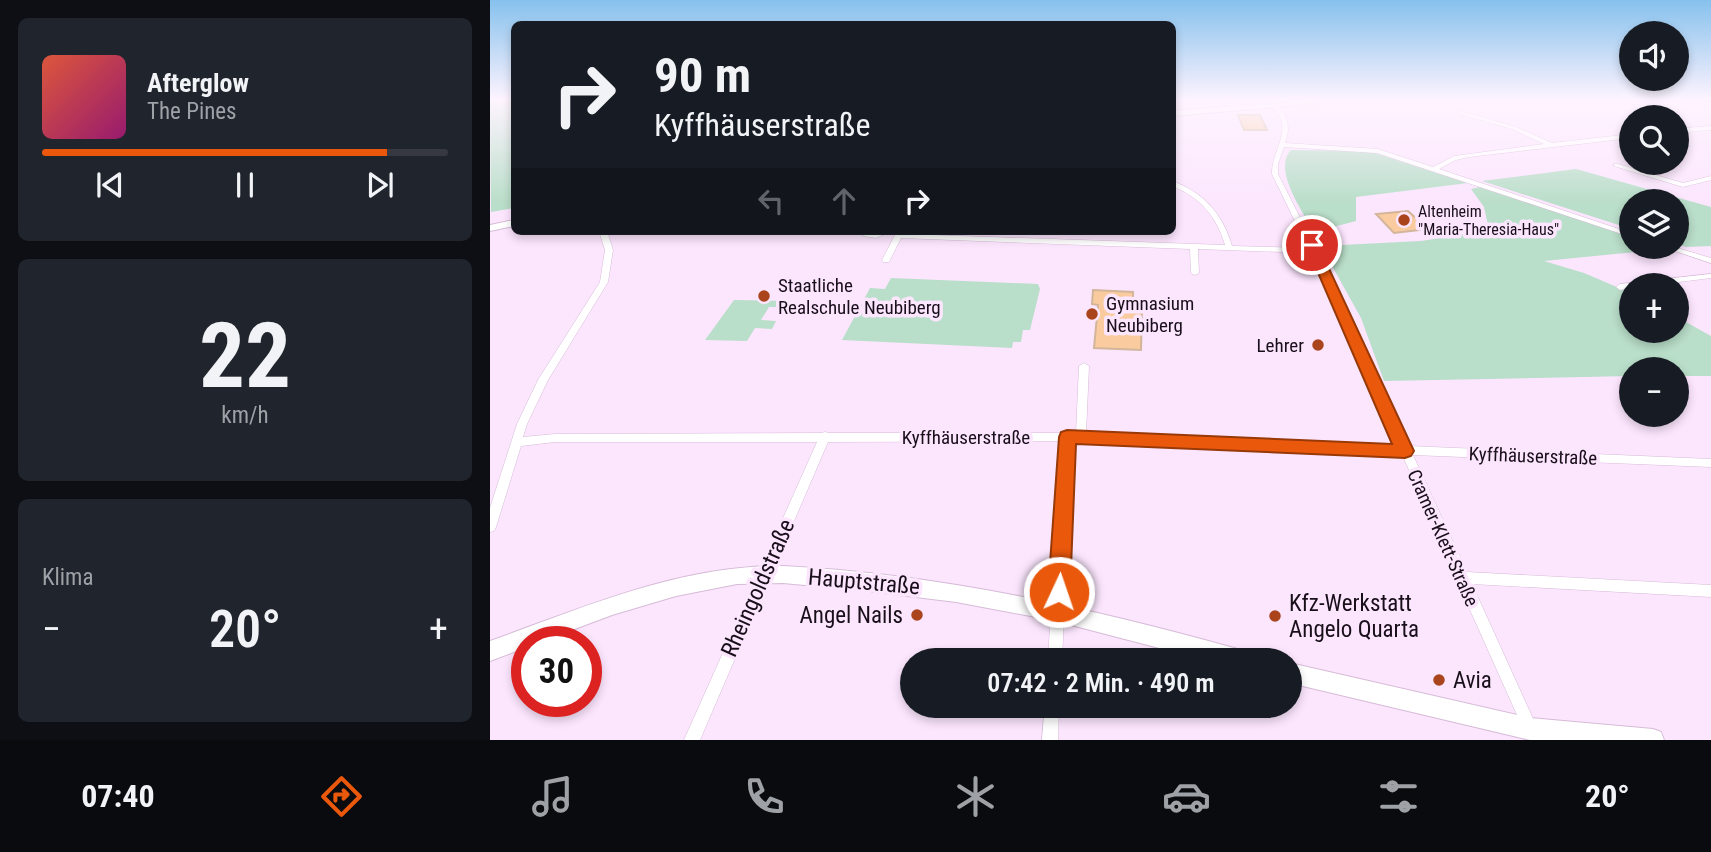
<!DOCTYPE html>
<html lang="de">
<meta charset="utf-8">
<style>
:root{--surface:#171b24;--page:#20242c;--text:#f1f3f6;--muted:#9ea1a6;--line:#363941;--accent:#ea580c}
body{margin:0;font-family:"Roboto Condensed",sans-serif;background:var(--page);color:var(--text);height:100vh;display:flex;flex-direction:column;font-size:26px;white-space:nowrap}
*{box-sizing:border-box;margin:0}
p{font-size:23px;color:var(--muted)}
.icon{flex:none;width:38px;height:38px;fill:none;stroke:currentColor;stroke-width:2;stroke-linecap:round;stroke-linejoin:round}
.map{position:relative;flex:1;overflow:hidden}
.drawer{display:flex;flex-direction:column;gap:18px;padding:18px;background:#0d0f14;width:490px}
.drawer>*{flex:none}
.top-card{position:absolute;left:21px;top:21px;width:665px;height:214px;border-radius:10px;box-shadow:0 4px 10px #0003;background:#171b24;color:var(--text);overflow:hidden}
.controls{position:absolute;left:1129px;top:21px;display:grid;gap:14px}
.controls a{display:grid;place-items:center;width:70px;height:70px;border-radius:50%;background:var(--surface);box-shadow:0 4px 10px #0003;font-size:35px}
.speed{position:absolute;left:21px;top:626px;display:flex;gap:14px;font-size:35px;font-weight:700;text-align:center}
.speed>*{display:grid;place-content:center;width:91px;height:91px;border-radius:50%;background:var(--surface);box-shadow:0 4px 10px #0003;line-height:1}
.speed .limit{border:10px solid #d22;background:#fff;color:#111}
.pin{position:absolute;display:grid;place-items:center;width:60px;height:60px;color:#fff;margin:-30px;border:4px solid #fff;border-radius:50%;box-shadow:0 2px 7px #0007}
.me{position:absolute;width:77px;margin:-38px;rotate:3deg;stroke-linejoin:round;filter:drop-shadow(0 0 5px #0008)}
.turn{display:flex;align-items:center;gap:24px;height:147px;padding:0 28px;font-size:32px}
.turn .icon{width:91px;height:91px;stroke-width:2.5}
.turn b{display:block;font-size:49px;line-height:60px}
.lanes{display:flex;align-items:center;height:66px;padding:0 28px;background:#0003;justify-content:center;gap:35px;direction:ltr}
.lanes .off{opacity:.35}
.big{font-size:52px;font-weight:600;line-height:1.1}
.drawer .widget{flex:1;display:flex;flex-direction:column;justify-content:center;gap:10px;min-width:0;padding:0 24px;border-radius:10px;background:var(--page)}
.drawer .dial{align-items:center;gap:0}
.dial b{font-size:91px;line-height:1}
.song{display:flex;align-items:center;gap:21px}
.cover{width:84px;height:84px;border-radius:10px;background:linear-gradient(135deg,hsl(10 70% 55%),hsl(320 70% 35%))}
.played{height:7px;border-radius:4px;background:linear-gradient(90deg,var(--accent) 85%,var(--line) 85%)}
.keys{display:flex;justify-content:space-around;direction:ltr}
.heat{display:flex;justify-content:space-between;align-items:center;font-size:38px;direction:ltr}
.trip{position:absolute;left:410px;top:648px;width:402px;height:70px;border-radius:35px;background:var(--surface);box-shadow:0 4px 10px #0003;font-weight:600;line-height:70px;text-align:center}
.tabs{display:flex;height:112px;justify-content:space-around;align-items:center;background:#090b0e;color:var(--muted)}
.tabs .icon{width:49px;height:49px}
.tabs .current{color:var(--accent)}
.tabs b{font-size:32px;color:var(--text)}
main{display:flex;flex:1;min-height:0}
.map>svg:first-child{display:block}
.green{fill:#b9dec9}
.building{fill:#f9cb9e;stroke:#d2b59a;stroke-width:2}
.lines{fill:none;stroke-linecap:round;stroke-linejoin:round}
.street-casing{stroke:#d6bbd7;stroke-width:1}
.secondary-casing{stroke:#d6bbd7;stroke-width:2}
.street{fill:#fff;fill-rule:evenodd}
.secondary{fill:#fff;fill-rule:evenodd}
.rail{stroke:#89798a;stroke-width:2.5;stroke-dasharray:7 3.5;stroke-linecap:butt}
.route{fill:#ea580c;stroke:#983908;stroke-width:2}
.poi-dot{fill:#aa441d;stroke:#fce6fe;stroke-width:2.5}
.labels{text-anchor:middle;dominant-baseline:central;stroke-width:7;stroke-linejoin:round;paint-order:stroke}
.far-poi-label{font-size:16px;fill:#190f1a;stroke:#fce6fe;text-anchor:start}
.poi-label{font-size:19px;fill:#190f1a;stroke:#fce6fe;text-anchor:start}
.street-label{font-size:19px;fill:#190f1a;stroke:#fce6fe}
.near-street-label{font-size:23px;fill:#190f1a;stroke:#fce6fe}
.near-poi-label{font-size:23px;fill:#190f1a;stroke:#fce6fe;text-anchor:start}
</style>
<main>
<section class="drawer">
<div class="widget">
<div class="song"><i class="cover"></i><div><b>Afterglow</b><p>The Pines</p></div></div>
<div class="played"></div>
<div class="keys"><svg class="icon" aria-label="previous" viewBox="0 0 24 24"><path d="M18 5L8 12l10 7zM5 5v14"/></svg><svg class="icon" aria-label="pause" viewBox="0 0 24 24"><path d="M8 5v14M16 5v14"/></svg><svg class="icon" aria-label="next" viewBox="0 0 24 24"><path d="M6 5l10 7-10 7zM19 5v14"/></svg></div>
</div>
<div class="widget dial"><b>22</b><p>km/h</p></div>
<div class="widget"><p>Klima</p>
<div class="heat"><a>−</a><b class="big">20°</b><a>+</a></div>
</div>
</section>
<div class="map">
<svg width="1221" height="740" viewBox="0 0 1221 740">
<rect width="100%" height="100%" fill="#fce6fe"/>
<path class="green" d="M0,100H22L24,110V208L1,212Z
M801,150L879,151L978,183L866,197V221L824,232C813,212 782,169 801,150Z
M1086,169L1221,207V246L1196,247L1187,244L1186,201H1141V229L992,181Z
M990,187L1141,237V247L1176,249L1054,261L1094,273L1141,293V331H1186L1187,317L1221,336V376H1187L1186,369H1141V376L894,381L871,318L831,246L931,241L999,230L994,207L981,189Z
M401,278L548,284L550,289L540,330H533L531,342H523L522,348L352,340L380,288L395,289Z
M244,300L299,301L296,307H279L271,320L286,321L282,329L265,328L257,341L215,340Z"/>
<path class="building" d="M748,115H770L777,130H754Z
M918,211L938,229L904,233L886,214Z
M603,290L643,292V306L652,307L651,350L604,348L608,305L602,304Z"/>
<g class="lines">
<defs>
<path id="street" d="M731,100H738L751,109L746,110Z
M777,100H783C796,114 802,125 795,143L888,149L943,167L964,156L1054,144L1022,129L969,114L968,113L971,111L1026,127L1062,143L1141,134V138L979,157L966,160L949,169L1141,233V237L887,153L794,147L788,164V174L826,249L829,251L828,252L856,309L919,446L1221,459V467L923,455L977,572L1221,585V597L982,584L1045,723L1048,728L1045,733L1040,736L1035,733L968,583L965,578V576L912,454L582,441L572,660H558L571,441L338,442L210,740H194L327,442H65L31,446L6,527L4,531L0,532V508L27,424L48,380L110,282L115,250L109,231H117L123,250L118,282L58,380L37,424L33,437L65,434L331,433L335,432L339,433H586L589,366L594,363L599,366L596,433L908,446L848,309L820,253L708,249L709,273L705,275L701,273L700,249L411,238L399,262H393L392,260L406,233L409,231H413V234L735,245C727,217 710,197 682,186V181C713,192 733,214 742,246L818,248L782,174C781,153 801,133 788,113C786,108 781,104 777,100Z
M1221,126V130L1186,133V129Z
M1124,164H1128L1193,183L1221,176V180L1193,187L1124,166Z
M371,231H379L385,234L392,231H402L386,238L373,236Z
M1173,247H1184L1221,258V263Z
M1221,274V278L1165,285H1141V288L1130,290L1126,287L1130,284Z
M555,705H569L568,740H552Z"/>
<path id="secondary" d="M819,100H850L846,102L682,116V111Z
M24,220V226L0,231V225Z
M293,566C449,574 601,608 751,650L758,653L761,660H715L562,620L466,602L369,590L293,583L247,584L186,596L122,615L50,642H37V647L0,661V641C95,607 190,565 293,566Z
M800,663L1040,718L1163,729L1171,732L1174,740H1040L800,683Z"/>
</defs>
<use href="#street" class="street-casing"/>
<use href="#secondary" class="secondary-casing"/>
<use href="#street" class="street"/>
<use href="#secondary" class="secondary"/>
<path class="rail" d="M1216,100L1221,101"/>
</g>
<linearGradient id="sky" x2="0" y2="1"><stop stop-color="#86c1ed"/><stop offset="0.49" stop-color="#fef4ff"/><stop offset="1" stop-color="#fef4ff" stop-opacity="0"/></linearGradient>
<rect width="1221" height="204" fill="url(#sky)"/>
<path class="route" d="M822,241L828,245L924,451L921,456L915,458L586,444L580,592L576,599L569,602L561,599L558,592L569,437L571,432L577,430L902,444L816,245Z"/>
<g class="poi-dot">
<circle cx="914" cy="220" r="7"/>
<circle cx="274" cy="296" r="7"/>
<circle cx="602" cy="314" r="7"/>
<circle cx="828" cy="345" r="7"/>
<circle cx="427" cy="615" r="7"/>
<circle cx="785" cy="616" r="7"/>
<circle cx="949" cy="680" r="7"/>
</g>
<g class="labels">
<g class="far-poi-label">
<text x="928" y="211">Altenheim<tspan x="928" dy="18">"Maria-Theresia-Haus"</tspan></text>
</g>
<g class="poi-label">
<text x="288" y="285">Staatliche<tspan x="288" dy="22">Realschule Neubiberg</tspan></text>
<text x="616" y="303">Gymnasium<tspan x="616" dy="22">Neubiberg</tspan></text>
<text x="814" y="345" text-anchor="end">Lehrer</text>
</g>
<g class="street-label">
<text x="476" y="437">Kyffhäuserstraße</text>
<text transform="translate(1043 456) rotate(2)">Kyffhäuserstraße</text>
<text transform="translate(953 538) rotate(66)">Cramer-Klett-Straße</text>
</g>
<g class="near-street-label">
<text transform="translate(374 582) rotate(5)">Hauptstraße</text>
<text transform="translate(268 588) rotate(-66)">Rheingoldstraße</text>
</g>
<g class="near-poi-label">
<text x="799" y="603">Kfz-Werkstatt<tspan x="799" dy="26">Angelo Quarta</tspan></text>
<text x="413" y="615" text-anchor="end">Angel Nails</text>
<text x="963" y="680">Avia</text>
</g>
</g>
</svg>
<div class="controls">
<a><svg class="icon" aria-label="sound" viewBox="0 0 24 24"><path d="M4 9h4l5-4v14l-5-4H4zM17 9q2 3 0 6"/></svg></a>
<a><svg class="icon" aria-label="search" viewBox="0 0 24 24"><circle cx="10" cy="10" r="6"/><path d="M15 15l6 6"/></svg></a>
<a><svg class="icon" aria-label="layers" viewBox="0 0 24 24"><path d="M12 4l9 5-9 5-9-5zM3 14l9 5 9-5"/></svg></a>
<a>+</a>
<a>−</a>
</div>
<div class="speed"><div class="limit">30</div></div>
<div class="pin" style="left:822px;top:245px;background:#d93025"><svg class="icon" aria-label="arrive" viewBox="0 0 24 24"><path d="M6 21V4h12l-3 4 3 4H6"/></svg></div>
<svg class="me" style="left:569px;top:592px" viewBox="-20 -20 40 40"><circle r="17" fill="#ea580c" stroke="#fff" stroke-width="3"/><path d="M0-11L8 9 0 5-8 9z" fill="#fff"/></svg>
<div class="trip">07:42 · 2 Min. · 490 m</div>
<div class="top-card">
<div class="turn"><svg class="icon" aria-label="right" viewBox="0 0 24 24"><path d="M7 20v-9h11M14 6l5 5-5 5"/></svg><div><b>90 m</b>Kyffhäuserstraße</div></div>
<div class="lanes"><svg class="icon off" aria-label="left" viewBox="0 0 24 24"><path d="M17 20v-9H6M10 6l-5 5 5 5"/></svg><svg class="icon off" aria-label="ahead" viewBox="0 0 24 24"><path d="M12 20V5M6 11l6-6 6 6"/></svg><svg class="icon" aria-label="right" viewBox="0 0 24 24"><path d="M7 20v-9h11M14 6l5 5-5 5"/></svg></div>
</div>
</div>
</main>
<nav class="tabs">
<b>07:40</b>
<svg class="icon current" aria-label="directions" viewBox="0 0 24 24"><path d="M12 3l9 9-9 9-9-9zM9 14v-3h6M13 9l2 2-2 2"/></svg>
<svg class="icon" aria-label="music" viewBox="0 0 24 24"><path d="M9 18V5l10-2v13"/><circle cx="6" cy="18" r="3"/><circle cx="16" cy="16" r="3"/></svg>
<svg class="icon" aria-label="phone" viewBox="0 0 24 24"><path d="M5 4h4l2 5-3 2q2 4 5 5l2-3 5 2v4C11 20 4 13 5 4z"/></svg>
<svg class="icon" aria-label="climate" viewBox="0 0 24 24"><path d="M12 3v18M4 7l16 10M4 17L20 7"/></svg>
<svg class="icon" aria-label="car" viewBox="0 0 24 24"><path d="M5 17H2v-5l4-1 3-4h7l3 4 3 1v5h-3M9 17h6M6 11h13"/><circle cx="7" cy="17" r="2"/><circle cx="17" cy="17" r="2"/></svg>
<svg class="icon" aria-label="filters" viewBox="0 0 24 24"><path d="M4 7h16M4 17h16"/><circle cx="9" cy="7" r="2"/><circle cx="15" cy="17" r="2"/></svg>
<b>20°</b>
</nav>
